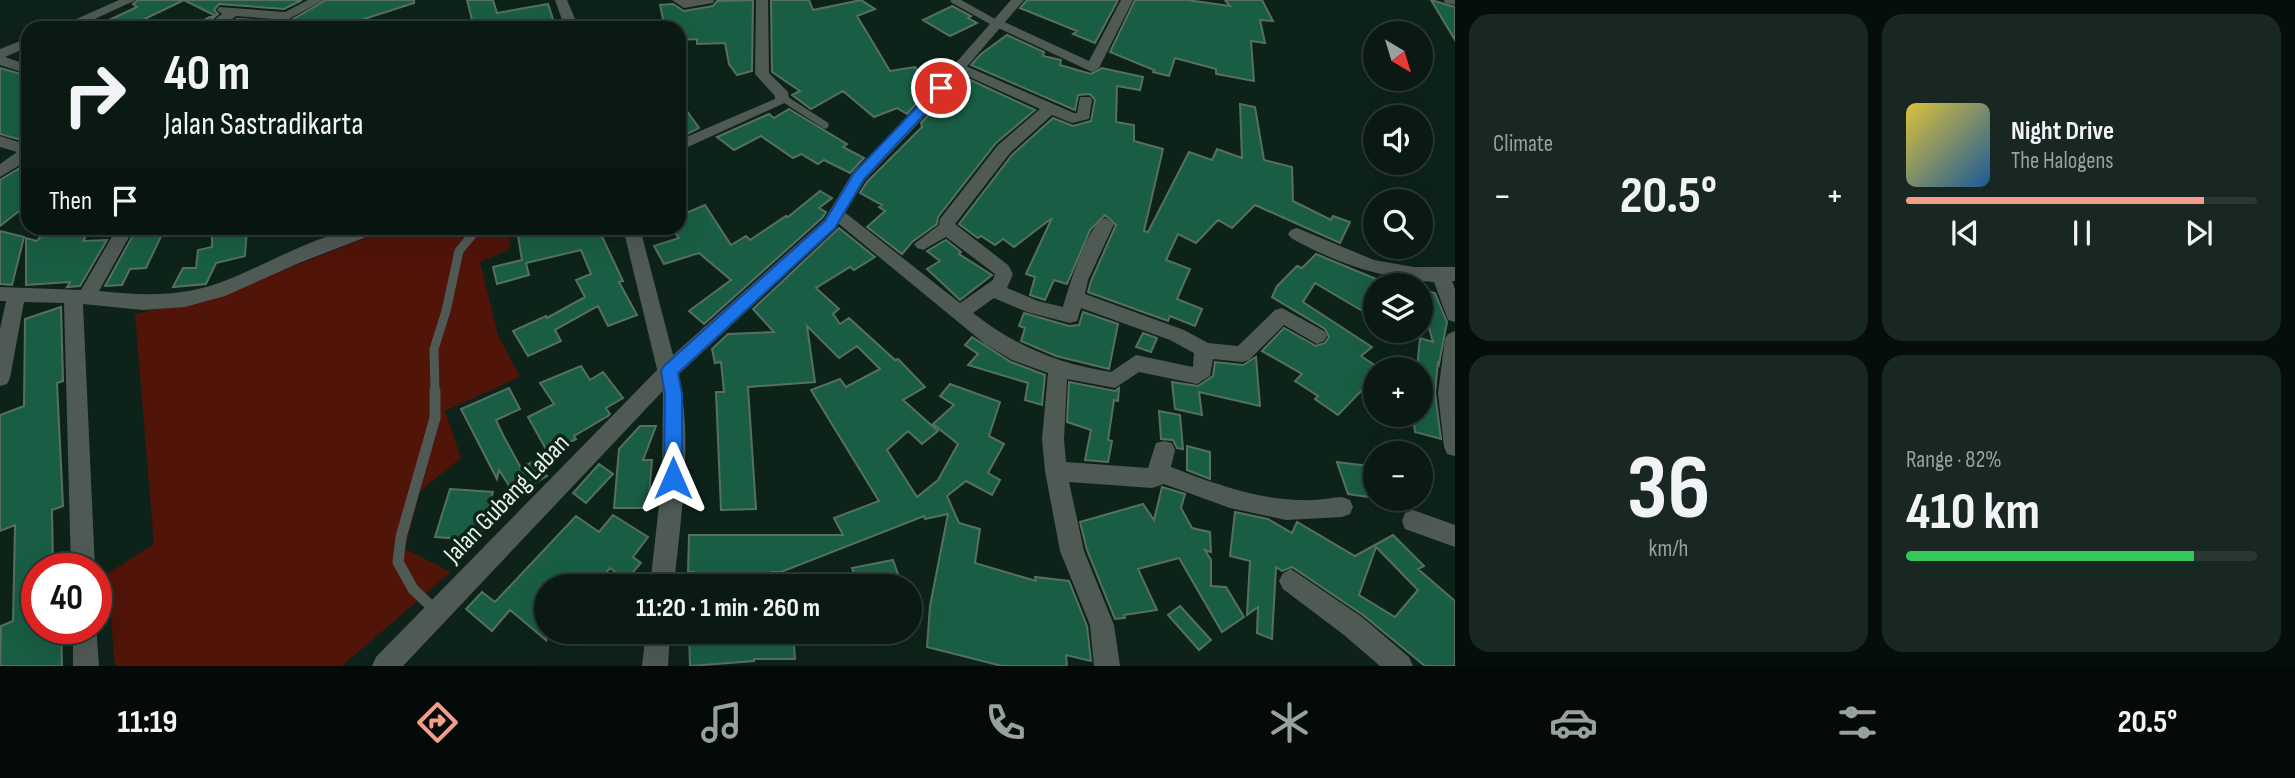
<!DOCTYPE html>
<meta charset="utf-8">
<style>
:root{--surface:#0a1a13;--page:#182721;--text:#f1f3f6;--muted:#99a1a0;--line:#2a3833;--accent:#f49d8b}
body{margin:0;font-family:"Sofia Sans Condensed",sans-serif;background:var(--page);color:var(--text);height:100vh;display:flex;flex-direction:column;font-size:26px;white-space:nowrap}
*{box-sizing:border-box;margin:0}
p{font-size:23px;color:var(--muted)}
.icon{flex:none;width:38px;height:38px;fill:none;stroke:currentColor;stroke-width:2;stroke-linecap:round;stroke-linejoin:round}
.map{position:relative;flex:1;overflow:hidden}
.drawer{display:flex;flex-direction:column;gap:14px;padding:14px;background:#060e0a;width:840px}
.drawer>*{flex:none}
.guide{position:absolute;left:21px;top:21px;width:665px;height:214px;border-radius:21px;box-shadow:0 7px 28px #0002,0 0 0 2px var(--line);background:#0a1a13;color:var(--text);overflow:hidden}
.needle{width:46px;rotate:142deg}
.buttons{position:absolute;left:1363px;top:21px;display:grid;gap:14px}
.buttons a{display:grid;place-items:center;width:70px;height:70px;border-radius:50%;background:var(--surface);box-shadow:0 7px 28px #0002,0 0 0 2px var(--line);font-size:35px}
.speed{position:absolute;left:21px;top:553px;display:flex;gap:14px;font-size:35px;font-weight:700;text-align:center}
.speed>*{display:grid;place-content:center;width:91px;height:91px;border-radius:50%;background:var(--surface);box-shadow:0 7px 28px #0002,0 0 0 2px var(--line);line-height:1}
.speed .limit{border:10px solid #d22;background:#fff;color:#111}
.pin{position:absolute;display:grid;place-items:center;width:60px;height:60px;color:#fff;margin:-30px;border:4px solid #fff;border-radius:50%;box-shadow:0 2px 7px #0007}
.me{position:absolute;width:77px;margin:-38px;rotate:0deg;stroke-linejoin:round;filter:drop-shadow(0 0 5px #0008)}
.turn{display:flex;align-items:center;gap:24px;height:147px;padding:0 28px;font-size:32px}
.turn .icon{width:91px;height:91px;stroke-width:2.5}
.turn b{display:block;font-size:49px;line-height:60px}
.then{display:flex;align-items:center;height:66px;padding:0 28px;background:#0003;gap:14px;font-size:26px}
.big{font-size:52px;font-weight:700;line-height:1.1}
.drawer .card{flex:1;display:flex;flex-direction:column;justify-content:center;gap:10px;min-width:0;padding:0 24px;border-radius:21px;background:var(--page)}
.drawer .dial{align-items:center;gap:0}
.dial b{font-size:91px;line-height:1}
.song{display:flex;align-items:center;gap:21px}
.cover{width:84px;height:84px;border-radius:10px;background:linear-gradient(135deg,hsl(50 70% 55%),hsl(210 70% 35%))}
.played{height:7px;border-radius:4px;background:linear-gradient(90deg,var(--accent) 85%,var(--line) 85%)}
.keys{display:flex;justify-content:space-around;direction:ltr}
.heat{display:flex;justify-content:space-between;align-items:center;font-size:38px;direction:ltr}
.charge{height:10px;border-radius:5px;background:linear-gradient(90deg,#34c759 82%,var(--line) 0)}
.drawer .tiles{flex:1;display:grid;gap:14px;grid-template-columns:repeat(2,1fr)}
.trip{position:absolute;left:534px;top:574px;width:388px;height:70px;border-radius:35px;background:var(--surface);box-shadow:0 7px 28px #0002,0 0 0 2px var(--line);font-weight:700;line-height:70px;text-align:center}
.tab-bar{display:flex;height:112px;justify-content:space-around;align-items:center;background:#040a08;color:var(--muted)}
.tab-bar .icon{width:49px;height:49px}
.tab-bar .selected{color:var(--accent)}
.tab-bar b{font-size:32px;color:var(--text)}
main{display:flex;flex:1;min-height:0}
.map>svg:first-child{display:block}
.green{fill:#501409}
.building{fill:#195e44;stroke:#576f63;stroke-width:2;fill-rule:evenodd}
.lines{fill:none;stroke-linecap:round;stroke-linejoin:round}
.service-far2{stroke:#505a55;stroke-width:7}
.service-far1{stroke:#505a55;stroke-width:9}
.service{stroke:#505a55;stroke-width:11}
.minor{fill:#505a55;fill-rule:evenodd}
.tertiary{fill:#505a55;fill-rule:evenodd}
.route{fill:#1a73e8;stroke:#114b97;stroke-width:2}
.labels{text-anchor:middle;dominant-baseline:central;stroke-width:7;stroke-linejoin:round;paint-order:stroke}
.street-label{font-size:26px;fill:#e5f3eb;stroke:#0d2319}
</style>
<main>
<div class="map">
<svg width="1455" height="666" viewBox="0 0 1455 666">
<rect width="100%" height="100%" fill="#0d2319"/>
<path class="green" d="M390,228H513L508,250L480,262L498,335L520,377L445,411L461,458L420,491L405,549L451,572L342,666H115L107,574L154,544L135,314L228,292Z"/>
<path class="building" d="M138,0H302L284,9L219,4L214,10L218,14L201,28H188L214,15L184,0L126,28H92L137,7L133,4Z
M326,0H414V3L361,20L377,28H224L237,19L288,22Z
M467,0H493L497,13L548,4L554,22L519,28H474Z
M753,0L752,71L737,75L729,64L725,43L697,44V39L679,40V28H665L660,5L673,4L684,11L713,6L717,1Z
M771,0H809L813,10L861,0L875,9L857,16L890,71L915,67L932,86L907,114L897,108L874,117L843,91L811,109L792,95L800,91L772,72Z
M1027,0H1118L1095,43L1073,34L1077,31L1020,8Z
M1135,0H1187L1230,6L1225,0H1262L1273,21L1260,20L1265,43L1251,41L1254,81L1216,74V69L1175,58L1169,76L1153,72L1154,70L1110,52Z
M1431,0L1455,7V40Z
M952,6L971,16L968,18L977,23L950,36L923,20Z
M1007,35L1044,52L1043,56L1061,60L1060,65L1091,74L1102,68L1143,77L1140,90L1117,86L1116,122L1134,125V141L1163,149L1144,231L1148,232L1189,152L1212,160L1217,149L1242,158L1240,104L1255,107L1264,160L1292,167L1293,201L1331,220L1333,216L1350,222L1340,243L1255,205L1232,228L1218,220L1196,243L1178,234L1166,260L1190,269L1177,299L1202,309L1195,326L1170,316L1168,321L1088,292L1091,281L1116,225L1105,215L1090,230L1067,284L1054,280L1045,300L1030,295L1035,277L1026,274L1052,218L1014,247L1003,239L995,245L981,236L978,238L959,224L1012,155L1053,118L1073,126L1091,121L1095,100L1090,94L1078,95L1075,110L971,65L981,54Z
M0,68L28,76V142L0,134Z
M962,76L1035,110L996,143L938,217L937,224L912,242L902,254L867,227L885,211L879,207L882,205L860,193L867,182L922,127L921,123Z
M679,100L699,128L685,135L679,127Z
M789,109L847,144L843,147L864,158L850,173L824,160L818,164L801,154L793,158L761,136L734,150L717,137L769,114L774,118Z
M28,163V204L0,226V180Z
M820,191L832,198L819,208L826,212L822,218L704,324L689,311L731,280L699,253L664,264L654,246L679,238L671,228H679V216L705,205L731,245L746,236L750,240L786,216L788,217Z
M47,228H91L83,241L107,240L80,286L67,287L70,282L26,285V238L37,241Z
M137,228H165L146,268L130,269L122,285L105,286Z
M212,228H247L245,256L216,263L206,284L173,287L183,268H196L198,250L212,247Z
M553,228H598L623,281L619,282L637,315L608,326L598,306L555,330L561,341L528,356L513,331L546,316L547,318L585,297L576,280L591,274L581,250L526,263L529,275L497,284L493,267L522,260L518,236Z
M839,228L875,257L854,270L850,267L816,288L839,309L833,314L840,324L849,318L895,360L898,359L925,387L903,400L938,431L922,444L908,431L887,450L917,497L938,480L958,444L933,424L954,405L940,396L950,384L1000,402L989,436L1004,444L988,473L1000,480L992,495L966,481L947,496L959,523L980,529L975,563L1036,581L1035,577L1069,581L1087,626L1091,661L1066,655L1067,666H1002L927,647L930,606L948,514L925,519L924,516L781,572H772L773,586H694V572H688L689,535H843L834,518L879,501L811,390L840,379L846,387L880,369L857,346L839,358L807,326L815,382L748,387L756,509L721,510L716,392H724L721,362L715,363L712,349L728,334L774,332L753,309Z
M0,231L24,237L12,285L0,284Z
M946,240L961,252L959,254L992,275L960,300L927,269L940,261L927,251Z
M1316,254L1376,279V319L1315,283L1303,302L1372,347L1361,356L1376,366V401L1361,391L1338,415L1315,399L1318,396L1295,381L1302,374L1262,351L1284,328L1316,346L1325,343L1329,337L1325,329L1272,297L1277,286L1297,266L1302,268Z
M1421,290L1435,293L1447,322L1439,364L1438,361L1435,393L1441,439L1415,432L1413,415H1421V369H1417L1420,338L1433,342L1421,300Z
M61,307L63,381L57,383L63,506L52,510L53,569H37V628H61L62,666H0L1,626L13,621L15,525L0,531V415L24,406L25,319Z
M1083,312L1118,324L1109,369L1056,356L1021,341L1025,328L1019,326L1024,313L1069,326L1079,325Z
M1143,333L1157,338L1151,352L1136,347Z
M972,337L1011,362L1045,375L1042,405L1025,400L1028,383L968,365L978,354L965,345Z
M1256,357L1260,406L1199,392L1202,415L1175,409L1172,382L1198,386L1213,376L1215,362L1243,365Z
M581,366L590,380L603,372L623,398L606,408L610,414L608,416L574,436L576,439L548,453L528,417L554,404L540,383Z
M1069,382L1115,391L1119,388L1118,401L1114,400L1108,440L1112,441L1108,462L1085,460L1091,430L1067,422Z
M509,388L520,409L496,420L504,437L521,468L536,460L547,476L515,495L499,470L497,479L461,409Z
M1159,411L1180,415L1183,449L1177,448L1173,440L1161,439Z
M640,426H656L643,460H652L648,508H614L619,449Z
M1187,446L1210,452V479L1187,470Z
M1337,462L1376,467V498L1348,494Z
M599,464L613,474L586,503L573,493Z
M1162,487L1185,494L1181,508L1192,528L1210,532L1211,552L1205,550L1211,560V586L1226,587L1244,617L1222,632L1179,558L1138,569L1157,610L1124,615L1125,618L1115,619L1087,550L1080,522L1143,504L1154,520Z
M450,489L493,492L480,540L435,537Z
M1235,512L1268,519L1292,533L1297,522L1355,556L1393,535L1424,566L1418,569L1455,601V666H1425L1363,615L1292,567L1282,571L1276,567L1272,639L1257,633L1258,607L1247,615L1250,561L1230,556ZM1376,547L1418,590L1395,617L1359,595Z
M613,515L648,537L633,557L641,563L626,580L610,568L595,586H546V640L510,610L492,631L466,609L482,592L495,602L576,516L599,532Z
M893,560L902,586H858L852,568Z
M1180,606L1211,640L1199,650L1168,615Z
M689,632H793L795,659H754V661L690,666Z"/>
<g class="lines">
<path class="service-far2" d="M954,0L997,24
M783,98L825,125"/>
<path class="service-far1" d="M435,393L434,349L446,311L459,251L478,228"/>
<path class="service" d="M435,391V418L401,537L398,562L413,589L437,612"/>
<path class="minor" d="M119,0H136L75,28H56Z
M308,0H324L287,20L236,16L220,28H204L222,14L217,10L219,7L285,12Z
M672,0H714L713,3L684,8Z
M756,0H768L769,73L788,92L789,101L679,151V140L775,99V96L755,74Z
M1121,0H1133L1099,68L1092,72L990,24L992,21H1002L1089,61Z
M1444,0H1455V5L1445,3Z
M28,38V47L5,57L28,65V74L0,65V49Z
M959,63L1074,113H1077L1080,97H1090L1092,100L1089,119L1072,123L1052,115L1010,153L955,224L1008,265L1013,274L1007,288L1038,301L1063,307C1068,289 1088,223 1105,218L1114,224L1088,280L1085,294L1184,330L1208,343L1238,346L1275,310L1282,308L1324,331L1327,336L1324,341L1317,344L1284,325L1249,360L1242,362L1213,359L1210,376L1197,384L1139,372L1115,388L1067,379L1064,439L1066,462L1148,468L1156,443L1164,441L1172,443L1175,450L1171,467C1212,483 1258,500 1304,500C1316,501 1329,498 1342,497L1350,500L1353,507L1350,514L1342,517L1286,520L1230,508L1164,484L1152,488L1069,482L1084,551L1114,625L1120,666H1094L1090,625L1060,551L1045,471L1042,439L1048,373L1012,360L985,344L828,215L837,209L843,211L960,303L993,280L995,274L946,237L923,250L917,248L914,244L939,225L940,219L998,145L1040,109L954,70V64ZM994,298L1027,312L1070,323L1077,321L1081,308L1170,340L1194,353L1193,367L1136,355L1111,372C1058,364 1015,346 973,313Z
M0,136L28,145V160L0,177V164L17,152L0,147Z
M117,228H134L99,291C137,295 173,297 210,286C262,270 328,223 382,228L379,232L299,263L225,296L185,307L143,310L83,304L95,569H71L64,303L24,302L10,378L7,384L0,386V329L6,301H0V287L81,290Z
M1297,228L1374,260L1414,267H1455V281H1452L1455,289V322L1448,320L1434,282C1382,279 1336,263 1291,238L1288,234L1291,230Z
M1455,331V456L1447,454L1444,447L1438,393L1445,339L1448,334Z
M669,363L676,365L679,371L676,377L403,666H372L376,657L662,365Z
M1413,510L1455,525V547L1405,529L1402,521L1405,513Z
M1291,569L1362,617L1409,657L1413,666H1380L1344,635L1283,589L1279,581L1283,573Z
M96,625L99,666H73V628H96Z"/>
<path class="tertiary" d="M555,0H567L579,28H565Z
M1011,0H1024L914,128L865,180L836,228L678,375C694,437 680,522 674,586H650L662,478L663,394L623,228H640L673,355L824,220L853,172L904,122Z
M646,632H670L668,666H642Z"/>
</g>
<path class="route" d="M941,85L947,88L946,91L864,179L835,228L678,373L682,394V478L679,484L673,486L666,484L664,478L665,394L661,371L664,366L825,221L854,173L937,86Z"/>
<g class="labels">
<g class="street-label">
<text transform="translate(507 499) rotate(-46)">Jalan Gubang Laban</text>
</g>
</g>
</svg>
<div class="buttons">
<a><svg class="needle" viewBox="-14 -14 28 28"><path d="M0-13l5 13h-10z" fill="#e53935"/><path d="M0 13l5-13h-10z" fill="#99a1a0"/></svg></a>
<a><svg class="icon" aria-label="sound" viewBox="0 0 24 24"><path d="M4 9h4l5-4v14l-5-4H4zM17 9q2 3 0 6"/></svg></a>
<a><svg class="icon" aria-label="search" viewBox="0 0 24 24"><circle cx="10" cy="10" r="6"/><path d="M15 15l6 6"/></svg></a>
<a><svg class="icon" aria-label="layers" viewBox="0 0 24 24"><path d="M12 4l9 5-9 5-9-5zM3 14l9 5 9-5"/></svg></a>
<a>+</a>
<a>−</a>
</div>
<div class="speed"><div class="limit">40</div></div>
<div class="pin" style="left:941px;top:88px;background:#d93025"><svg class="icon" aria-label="arrive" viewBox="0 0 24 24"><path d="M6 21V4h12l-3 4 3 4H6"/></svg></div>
<svg class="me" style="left:673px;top:478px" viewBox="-20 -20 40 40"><path d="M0-17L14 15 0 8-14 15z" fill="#1a73e8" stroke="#fff" stroke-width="4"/></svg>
<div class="trip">11:20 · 1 min · 260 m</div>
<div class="guide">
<div class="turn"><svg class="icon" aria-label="right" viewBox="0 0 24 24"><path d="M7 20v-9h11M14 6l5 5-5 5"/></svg><div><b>40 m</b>Jalan Sastradikarta</div></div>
<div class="then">Then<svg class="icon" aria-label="arrive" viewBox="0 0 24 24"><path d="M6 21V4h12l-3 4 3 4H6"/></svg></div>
</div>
</div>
<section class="drawer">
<div class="tiles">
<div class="card"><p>Climate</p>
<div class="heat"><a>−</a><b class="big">20.5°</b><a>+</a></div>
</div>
<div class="card">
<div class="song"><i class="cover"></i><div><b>Night Drive</b><p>The Halogens</p></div></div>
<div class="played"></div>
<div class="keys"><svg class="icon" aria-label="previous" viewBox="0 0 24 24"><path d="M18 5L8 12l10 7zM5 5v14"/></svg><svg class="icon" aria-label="pause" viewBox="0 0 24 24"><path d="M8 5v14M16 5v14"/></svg><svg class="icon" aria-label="next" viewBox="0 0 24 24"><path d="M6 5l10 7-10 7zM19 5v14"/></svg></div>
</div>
<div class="card dial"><b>36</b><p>km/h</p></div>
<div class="card"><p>Range · 82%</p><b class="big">410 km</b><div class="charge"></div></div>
</div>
</section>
</main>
<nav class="tab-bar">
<b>11:19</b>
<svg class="icon selected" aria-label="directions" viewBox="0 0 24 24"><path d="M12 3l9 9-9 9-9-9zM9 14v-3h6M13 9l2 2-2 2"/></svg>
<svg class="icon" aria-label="music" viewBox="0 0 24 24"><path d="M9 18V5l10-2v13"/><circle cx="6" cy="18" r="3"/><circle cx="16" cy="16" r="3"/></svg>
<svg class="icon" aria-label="phone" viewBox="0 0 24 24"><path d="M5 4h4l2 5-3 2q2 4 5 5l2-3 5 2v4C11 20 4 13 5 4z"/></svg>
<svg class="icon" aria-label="climate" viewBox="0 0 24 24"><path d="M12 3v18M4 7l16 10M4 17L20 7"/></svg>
<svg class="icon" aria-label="car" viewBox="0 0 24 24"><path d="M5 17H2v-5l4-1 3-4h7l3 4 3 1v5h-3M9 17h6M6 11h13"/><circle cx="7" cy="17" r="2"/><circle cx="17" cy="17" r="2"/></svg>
<svg class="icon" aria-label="filters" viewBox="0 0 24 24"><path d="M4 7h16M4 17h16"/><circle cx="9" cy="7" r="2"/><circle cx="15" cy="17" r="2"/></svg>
<b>20.5°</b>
</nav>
